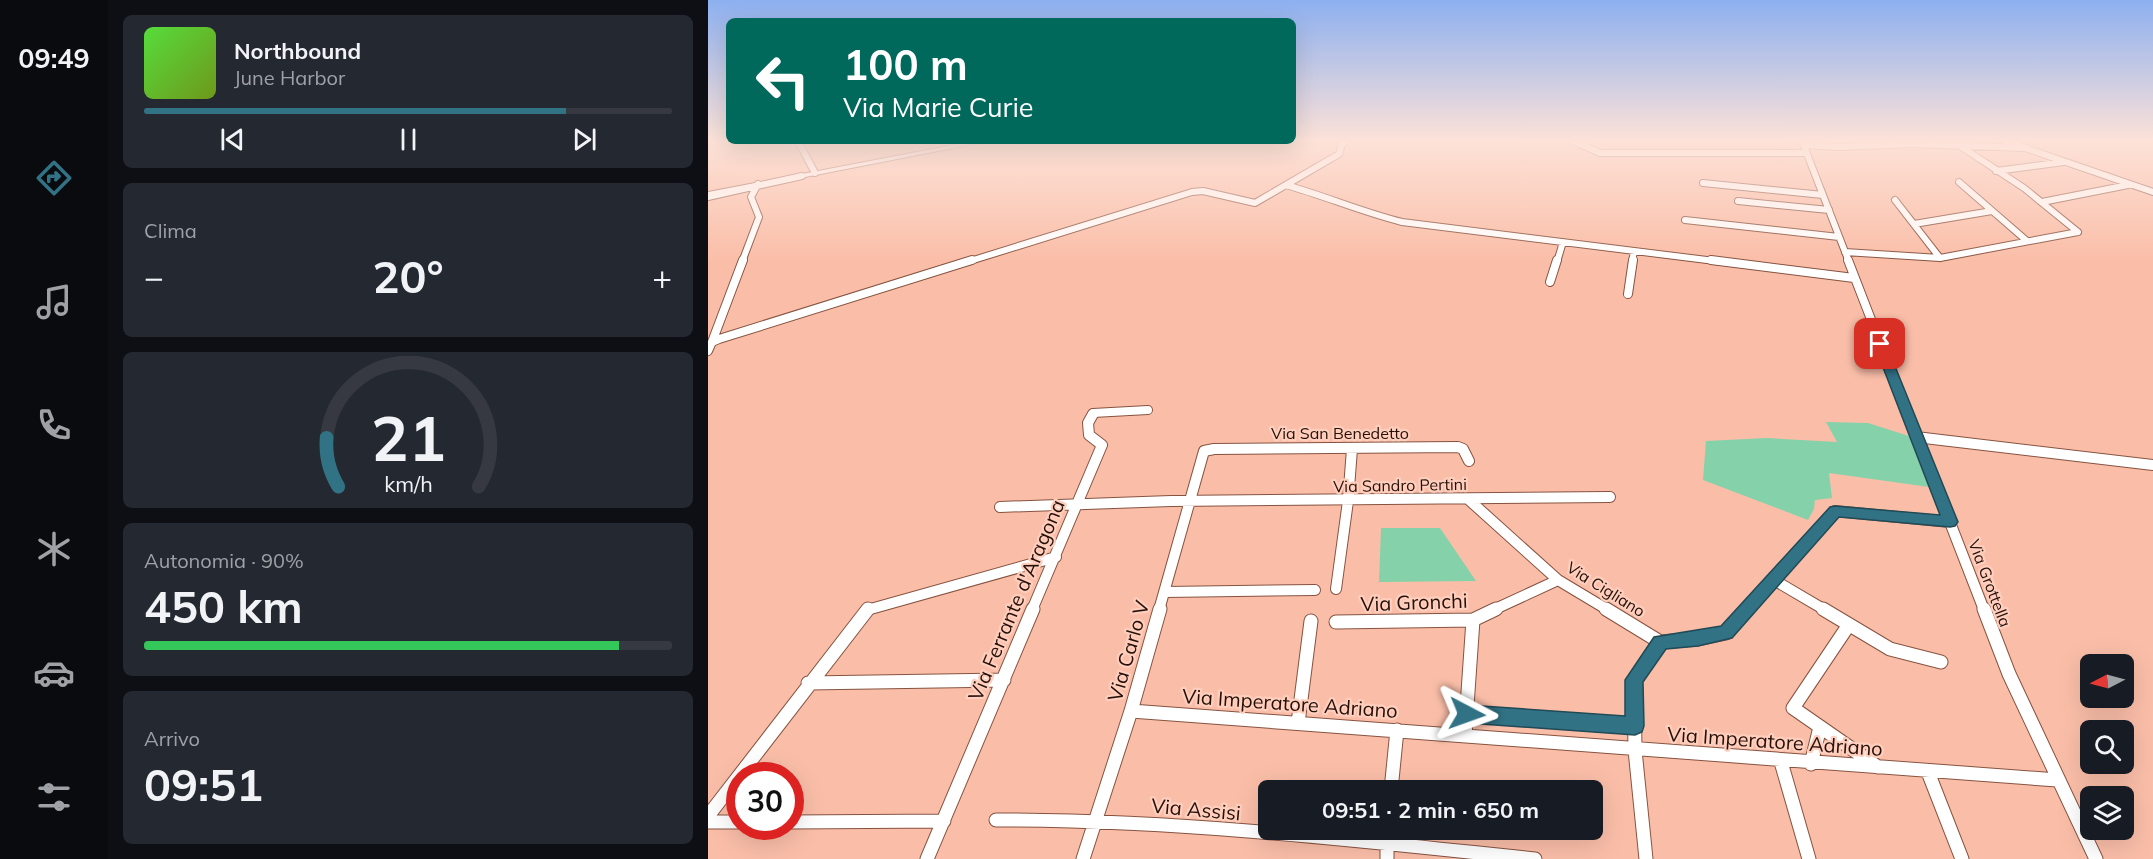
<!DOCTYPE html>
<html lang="it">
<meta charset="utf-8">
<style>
:root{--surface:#171b24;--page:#242831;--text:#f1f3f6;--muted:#9ea1a6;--line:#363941;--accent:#317285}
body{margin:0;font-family:Mulish,sans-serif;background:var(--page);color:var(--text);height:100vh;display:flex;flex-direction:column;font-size:22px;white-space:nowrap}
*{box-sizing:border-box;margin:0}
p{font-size:20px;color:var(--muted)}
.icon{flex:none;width:33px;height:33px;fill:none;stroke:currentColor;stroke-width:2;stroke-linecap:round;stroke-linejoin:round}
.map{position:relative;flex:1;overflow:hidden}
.sheet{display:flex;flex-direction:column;gap:15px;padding:15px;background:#0d0f14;width:600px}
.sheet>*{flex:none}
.hud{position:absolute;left:18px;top:18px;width:570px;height:126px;border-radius:9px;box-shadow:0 6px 24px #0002;background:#00695c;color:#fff;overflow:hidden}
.needle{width:39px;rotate:264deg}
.controls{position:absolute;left:1372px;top:654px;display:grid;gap:12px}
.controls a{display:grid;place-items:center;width:54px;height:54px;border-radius:9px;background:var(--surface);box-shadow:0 6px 24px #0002;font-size:30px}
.speed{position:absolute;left:18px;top:762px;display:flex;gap:12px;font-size:30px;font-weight:700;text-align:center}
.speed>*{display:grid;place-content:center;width:78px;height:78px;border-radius:50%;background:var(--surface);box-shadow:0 6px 24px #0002;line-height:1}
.speed .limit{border:9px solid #d22;background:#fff;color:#111}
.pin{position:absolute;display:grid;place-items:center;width:51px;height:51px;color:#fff;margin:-26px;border-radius:12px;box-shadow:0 3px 9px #0006}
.me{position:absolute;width:66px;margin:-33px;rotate:94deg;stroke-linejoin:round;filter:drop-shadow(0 0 4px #0008)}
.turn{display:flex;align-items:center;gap:21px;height:126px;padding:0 18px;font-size:27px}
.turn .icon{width:78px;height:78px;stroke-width:2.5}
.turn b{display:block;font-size:42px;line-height:51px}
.big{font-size:45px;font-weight:700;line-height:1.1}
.sheet .widget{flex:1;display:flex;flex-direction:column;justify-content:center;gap:9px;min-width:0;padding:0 21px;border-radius:9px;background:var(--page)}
.sheet .dial{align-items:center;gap:0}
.dial svg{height:156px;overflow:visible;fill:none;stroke:var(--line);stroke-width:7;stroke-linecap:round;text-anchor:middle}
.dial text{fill:var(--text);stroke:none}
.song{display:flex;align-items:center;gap:18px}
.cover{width:72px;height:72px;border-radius:9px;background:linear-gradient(135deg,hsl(110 70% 55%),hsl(80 70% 35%))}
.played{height:6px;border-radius:3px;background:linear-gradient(90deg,var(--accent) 80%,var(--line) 80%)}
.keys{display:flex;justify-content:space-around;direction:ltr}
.heat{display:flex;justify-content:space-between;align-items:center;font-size:33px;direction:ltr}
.charge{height:9px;border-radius:4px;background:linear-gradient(90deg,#34c759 90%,var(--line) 0)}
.trip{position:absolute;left:550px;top:780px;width:345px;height:60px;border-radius:9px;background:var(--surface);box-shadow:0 6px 24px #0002;font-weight:700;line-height:60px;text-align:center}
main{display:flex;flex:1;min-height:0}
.tabs{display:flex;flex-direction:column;width:108px;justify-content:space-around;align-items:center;background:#090b0e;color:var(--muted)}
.tabs .icon{width:42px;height:42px}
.tabs .selected{color:var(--accent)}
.tabs b{font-size:27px;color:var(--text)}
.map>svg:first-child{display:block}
.green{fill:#85d1aa}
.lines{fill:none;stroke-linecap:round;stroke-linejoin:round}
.minor-far3-casing{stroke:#865340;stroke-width:8}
.minor-far2-casing{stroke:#865340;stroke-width:10}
.minor-far1-casing{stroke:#865340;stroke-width:12}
.minor-casing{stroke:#865340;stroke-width:15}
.major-casing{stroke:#865340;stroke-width:2}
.minor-far3{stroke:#fff;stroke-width:6}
.minor-far2{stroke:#fff;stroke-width:8}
.minor-far1{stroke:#fff;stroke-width:10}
.minor{stroke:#fff;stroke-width:13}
.major{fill:#fff;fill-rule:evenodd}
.route{fill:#317285;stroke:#204a56;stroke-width:1.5}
.labels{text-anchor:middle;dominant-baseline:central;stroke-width:4.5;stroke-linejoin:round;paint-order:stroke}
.street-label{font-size:16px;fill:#251008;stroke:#ffcebd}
.near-street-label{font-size:20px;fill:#251008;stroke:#ffcebd}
</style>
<main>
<nav class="tabs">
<b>09:49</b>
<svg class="icon selected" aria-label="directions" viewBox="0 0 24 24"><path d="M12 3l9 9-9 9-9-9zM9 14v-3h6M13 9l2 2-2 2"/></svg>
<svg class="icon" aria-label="music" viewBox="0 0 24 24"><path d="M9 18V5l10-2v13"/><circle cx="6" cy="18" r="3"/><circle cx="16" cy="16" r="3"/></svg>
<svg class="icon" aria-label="phone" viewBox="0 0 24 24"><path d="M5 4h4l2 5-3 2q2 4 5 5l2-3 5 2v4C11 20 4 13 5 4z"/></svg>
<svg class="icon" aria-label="climate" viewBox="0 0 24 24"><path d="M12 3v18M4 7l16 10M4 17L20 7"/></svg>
<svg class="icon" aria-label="car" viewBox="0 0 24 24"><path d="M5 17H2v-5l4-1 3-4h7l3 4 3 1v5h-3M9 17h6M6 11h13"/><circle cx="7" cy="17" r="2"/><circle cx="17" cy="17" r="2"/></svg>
<svg class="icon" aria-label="filters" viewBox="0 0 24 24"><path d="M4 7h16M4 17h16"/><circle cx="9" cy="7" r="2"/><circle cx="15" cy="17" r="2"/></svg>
</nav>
<section class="sheet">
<div class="widget">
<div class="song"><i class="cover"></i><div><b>Northbound</b><p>June Harbor</p></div></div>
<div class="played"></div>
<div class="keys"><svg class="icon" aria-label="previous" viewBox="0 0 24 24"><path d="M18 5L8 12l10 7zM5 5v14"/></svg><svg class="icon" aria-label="pause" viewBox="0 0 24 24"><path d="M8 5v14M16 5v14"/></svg><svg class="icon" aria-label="next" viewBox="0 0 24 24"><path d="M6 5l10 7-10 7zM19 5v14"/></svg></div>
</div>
<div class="widget"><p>Clima</p>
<div class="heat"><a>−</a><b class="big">20°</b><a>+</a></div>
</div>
<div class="widget dial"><svg viewBox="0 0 100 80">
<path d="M14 69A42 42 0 1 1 86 69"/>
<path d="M14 69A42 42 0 0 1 8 44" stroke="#317285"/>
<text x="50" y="56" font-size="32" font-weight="700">21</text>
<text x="50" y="72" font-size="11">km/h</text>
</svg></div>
<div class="widget"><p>Autonomia · 90%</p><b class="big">450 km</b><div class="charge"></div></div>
<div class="widget"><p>Arrivo</p><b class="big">09:51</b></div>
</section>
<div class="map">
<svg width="1445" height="859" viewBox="0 0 1445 859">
<rect width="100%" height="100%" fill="#fabea8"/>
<path class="green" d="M1118,422L1160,423L1201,436L1221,487L1121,473L1124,498L1107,500L1106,509L1100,520L995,480L998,441L1059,438L1129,442Z
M673,528H732L768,581L671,582Z"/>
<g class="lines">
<defs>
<path id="minor-far3" d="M90,141L107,173
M865,141L892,153H1099
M1094,141L1141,262
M1297,141L1445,192
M1096,145L1132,147L1203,144L1318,148
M1252,146L1316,188L1370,232
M1288,171L1356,162
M1251,182L1319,241
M995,183L1115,195
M578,185C617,196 654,212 694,222L1015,262
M0,197L94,176
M1187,200L1232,258
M1030,201L1121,210
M1334,202L1420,185
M977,220L1131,237
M1206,224L1284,211
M1137,252L1232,258L1370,232
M34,262L51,217L43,197L50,184
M259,262L484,192L495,191L547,203L631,154L634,144L638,141
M849,262L855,242
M924,262L926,251"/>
<path id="minor-far2" d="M1003,260L1146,278
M1140,260L1200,415
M842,282L849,260
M920,294L925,260
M4,342L35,260
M0,351L4,342L11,339L264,260
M384,415L385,413L440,410"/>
<path id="minor-far1" d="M1200,414L1276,610
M1208,437L1445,465
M760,499L850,580L900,610
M292,507L463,501L902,497
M1066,580L1117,610
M628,589L640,501L644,449
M457,592L607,590
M159,610L348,557
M324,610L394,445L381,435L380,423L385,414
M451,610L496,451L506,449L750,447L755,449L761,461
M785,610L850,580
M1038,610L1127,511L1242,522"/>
<path id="minor" d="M898,609L952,642L990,639L1018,633L1039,609
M1115,609L1182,649L1233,662
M1276,609L1301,674L1388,859
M628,622L765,620L788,609
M1140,626L1085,708L1170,767
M100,683L296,680
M423,711L1349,780
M759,714L927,726
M590,723L603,621
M757,735L765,620
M1073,762L1101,859
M1103,764L1112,727
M1220,772L1254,859
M683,790L689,730
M0,816L160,609
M288,820C468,820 648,840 827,859
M0,822H32
M82,822L236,821
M679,830V859
M219,859L325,609
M375,859L423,711L452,609
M938,859L927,750L926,680L952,642"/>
<path id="major" d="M266,141H281L0,196V192Z"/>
</defs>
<use href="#minor-far3" class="minor-far3-casing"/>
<use href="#minor-far2" class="minor-far2-casing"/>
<use href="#minor-far1" class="minor-far1-casing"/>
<use href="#minor" class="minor-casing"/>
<use href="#major" class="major-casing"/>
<use href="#minor-far3" class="minor-far3"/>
<use href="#minor-far2" class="minor-far2"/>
<use href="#minor-far1" class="minor-far1"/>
<use href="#minor" class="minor"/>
<use href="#major" class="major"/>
</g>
<linearGradient id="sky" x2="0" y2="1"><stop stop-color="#8db0f0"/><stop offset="0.54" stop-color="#fde2d8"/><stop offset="1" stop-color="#fde2d8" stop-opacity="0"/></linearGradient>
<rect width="1445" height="261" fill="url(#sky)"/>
<path class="route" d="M1172,340L1178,344L1250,522L1247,526L1242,527L1131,517L1024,638L990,646L958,649L935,682L936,726L934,732L927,735L759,723L752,720L749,714L752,707L759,705L917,716V680L946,637L1013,626L1122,507L1127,506L1232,515L1166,344Z"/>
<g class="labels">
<g class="street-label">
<text x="632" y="433">Via San Benedetto</text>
<text transform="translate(692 485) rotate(-1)">Via Sandro Pertini</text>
<text transform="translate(1282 583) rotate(69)">Via Grottella</text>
<text transform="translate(898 589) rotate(32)">Via Cigliano</text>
</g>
<g class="near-street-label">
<text transform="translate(308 600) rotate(-67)">Via Ferrante d'Aragona</text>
<text transform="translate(706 602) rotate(-2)">Via Gronchi</text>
<text transform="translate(420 651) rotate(-74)">Via Carlo V</text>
<text transform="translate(582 703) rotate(4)">Via Imperatore Adriano</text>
<text transform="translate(1067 741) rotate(4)">Via Imperatore Adriano</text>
<text transform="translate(488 809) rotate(5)">Via Assisi</text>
</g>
</g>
</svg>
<div class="controls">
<a><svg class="needle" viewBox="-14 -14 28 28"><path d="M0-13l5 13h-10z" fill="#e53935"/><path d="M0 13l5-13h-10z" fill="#9ea1a6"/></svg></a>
<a><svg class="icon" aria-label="search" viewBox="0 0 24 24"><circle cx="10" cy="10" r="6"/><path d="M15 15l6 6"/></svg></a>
<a><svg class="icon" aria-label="layers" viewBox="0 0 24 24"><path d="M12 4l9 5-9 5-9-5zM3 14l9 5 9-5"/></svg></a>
</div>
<div class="speed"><div class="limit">30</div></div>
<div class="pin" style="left:1172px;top:344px;background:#d93025"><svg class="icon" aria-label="arrive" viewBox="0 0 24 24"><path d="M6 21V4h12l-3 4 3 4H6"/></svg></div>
<svg class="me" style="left:759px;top:714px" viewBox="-20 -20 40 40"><path d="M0-17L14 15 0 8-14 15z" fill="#317285" stroke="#fff" stroke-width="4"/></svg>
<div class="trip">09:51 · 2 min · 650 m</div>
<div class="hud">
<div class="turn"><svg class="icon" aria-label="left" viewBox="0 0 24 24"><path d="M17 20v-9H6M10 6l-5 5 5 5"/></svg><div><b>100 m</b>Via Marie Curie</div></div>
</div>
</div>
</main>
